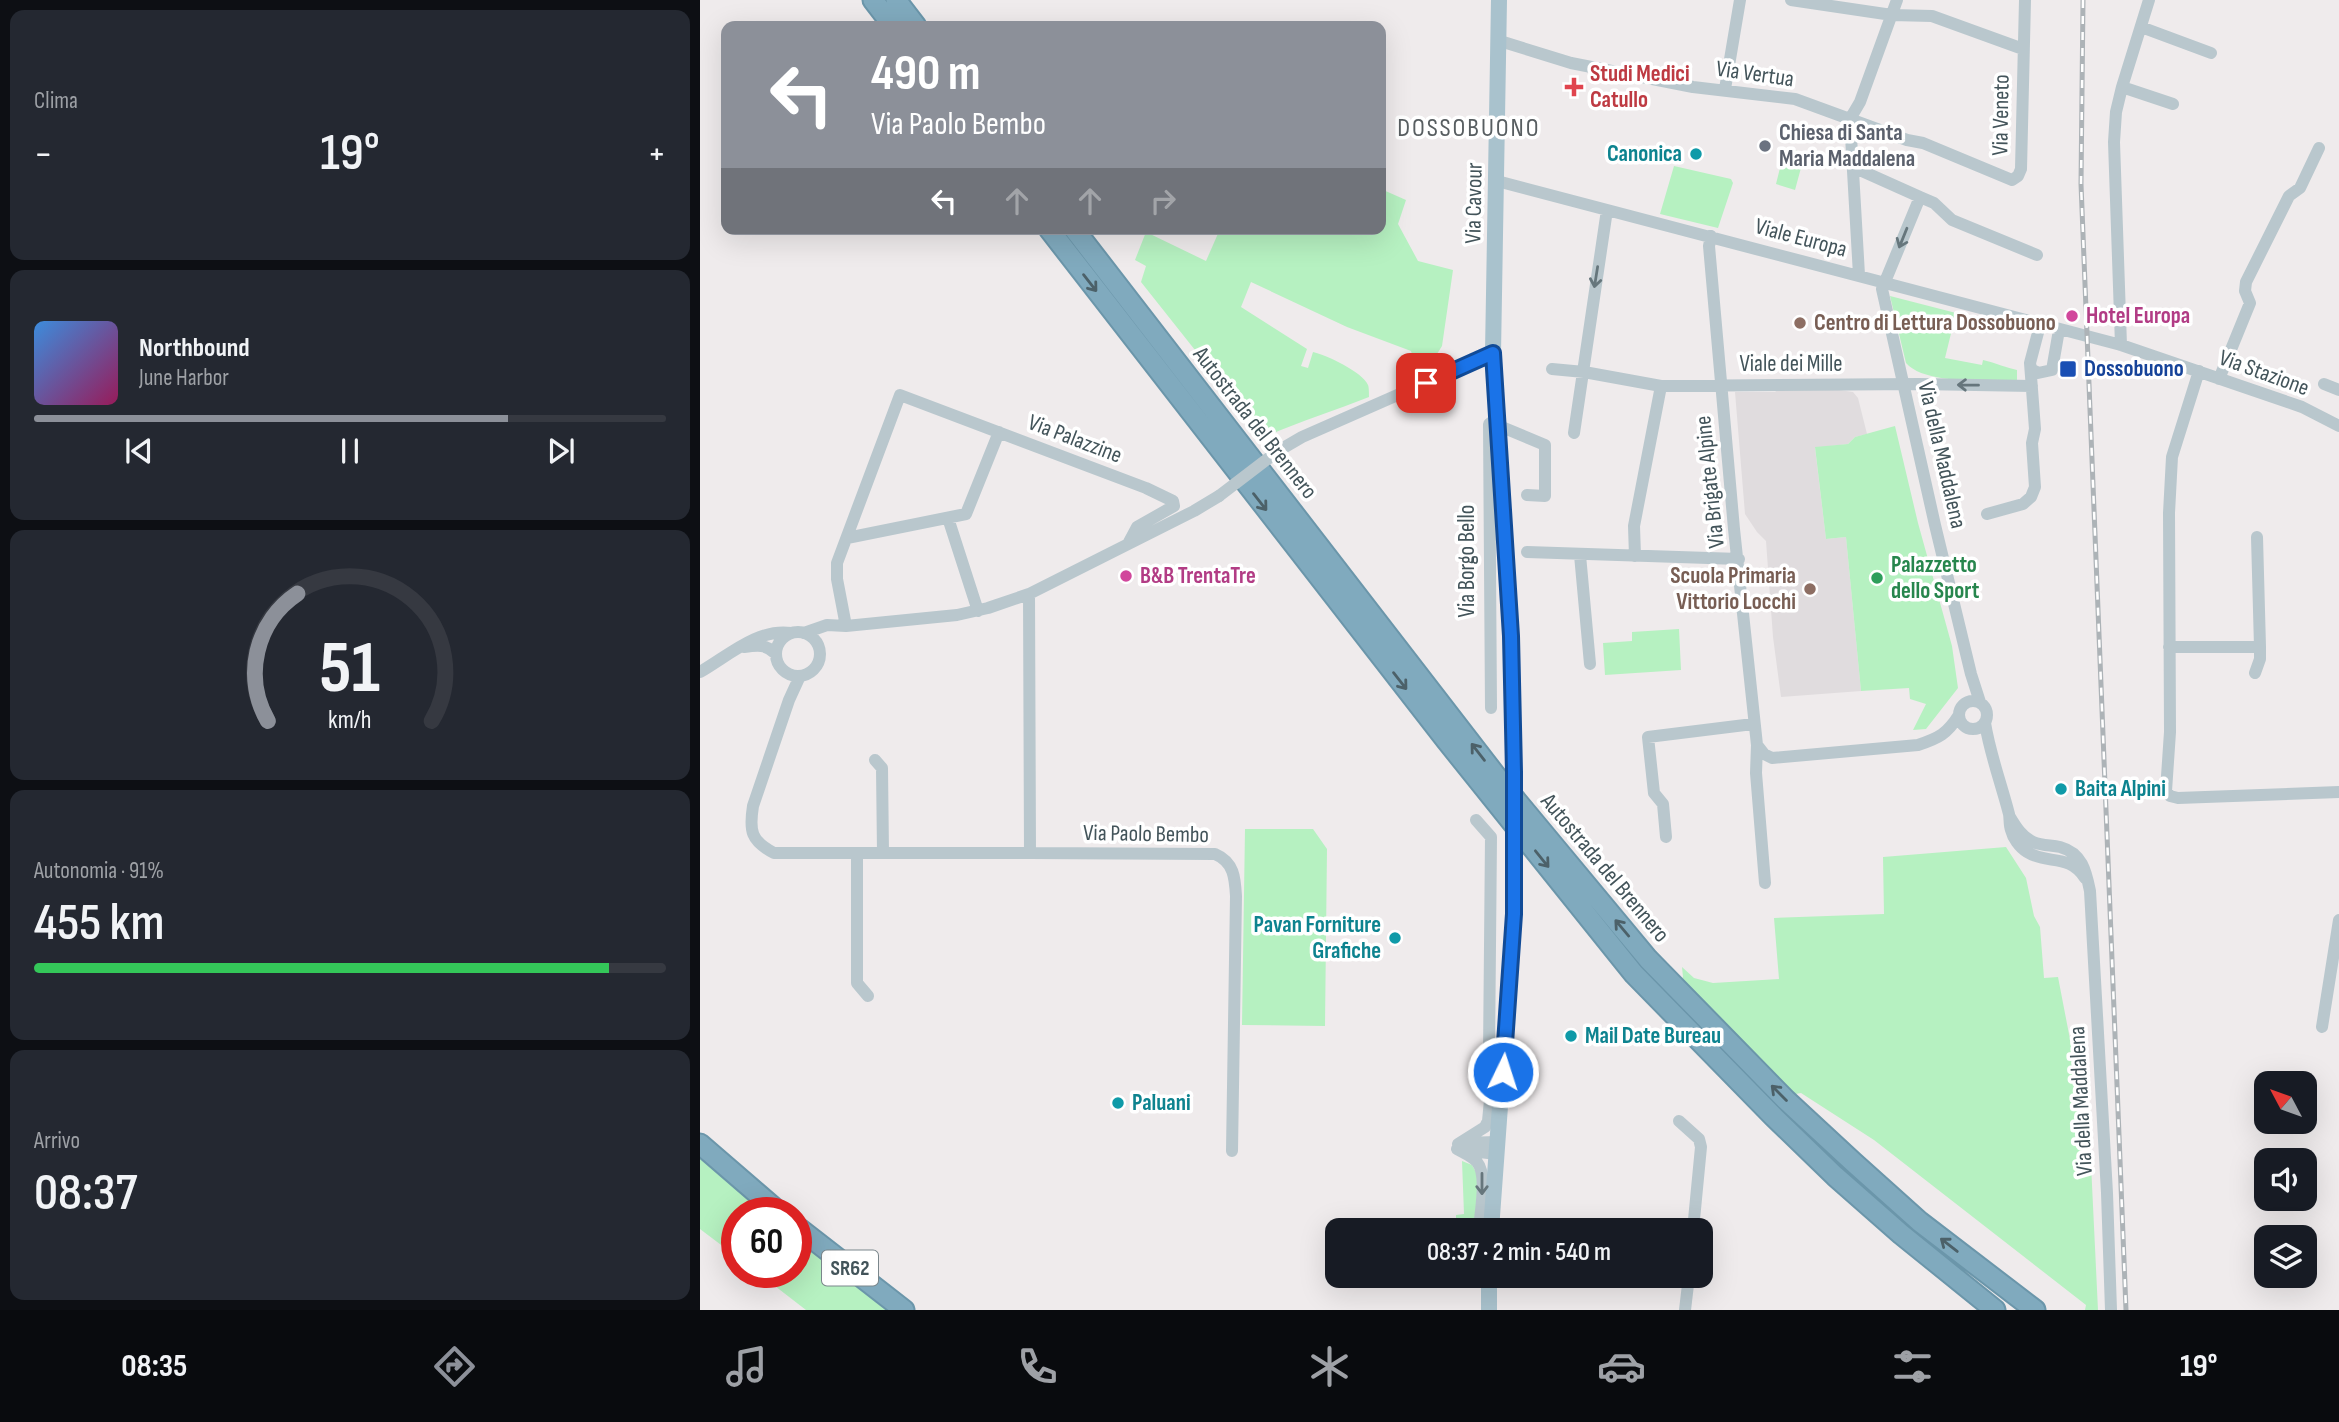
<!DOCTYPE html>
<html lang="it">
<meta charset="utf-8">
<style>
:root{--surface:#171b24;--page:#242831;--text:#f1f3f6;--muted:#9ea1a6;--line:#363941;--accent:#8c9099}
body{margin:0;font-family:"Sofia Sans Condensed",sans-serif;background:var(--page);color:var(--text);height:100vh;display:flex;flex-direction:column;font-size:26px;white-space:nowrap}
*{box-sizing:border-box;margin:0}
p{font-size:23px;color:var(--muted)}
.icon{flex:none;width:38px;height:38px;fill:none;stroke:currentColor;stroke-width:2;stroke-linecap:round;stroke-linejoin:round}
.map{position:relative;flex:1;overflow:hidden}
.side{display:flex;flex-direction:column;gap:10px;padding:10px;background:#0d0f14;width:700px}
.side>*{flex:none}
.hud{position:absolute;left:21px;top:21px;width:665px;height:214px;border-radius:14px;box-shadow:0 7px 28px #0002;background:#8c9099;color:#fff;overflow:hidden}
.needle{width:46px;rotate:311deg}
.fabs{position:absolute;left:1554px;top:1071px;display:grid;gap:14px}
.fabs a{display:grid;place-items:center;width:63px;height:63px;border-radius:14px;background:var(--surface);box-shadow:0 7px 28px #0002;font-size:35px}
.speed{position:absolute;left:21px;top:1197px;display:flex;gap:14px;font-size:35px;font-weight:700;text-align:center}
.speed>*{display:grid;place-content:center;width:91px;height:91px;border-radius:50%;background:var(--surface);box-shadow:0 7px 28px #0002;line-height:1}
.speed .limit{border:10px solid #d22;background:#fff;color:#111}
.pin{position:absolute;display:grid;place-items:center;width:60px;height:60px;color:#fff;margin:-30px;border-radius:14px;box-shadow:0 4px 10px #0006}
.me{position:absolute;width:77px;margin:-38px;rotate:4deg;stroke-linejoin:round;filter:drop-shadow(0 0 5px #0008)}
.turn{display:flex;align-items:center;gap:24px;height:147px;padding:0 35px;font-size:32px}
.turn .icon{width:91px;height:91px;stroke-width:2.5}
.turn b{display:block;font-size:49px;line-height:60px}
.lanes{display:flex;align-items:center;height:66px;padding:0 35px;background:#0003;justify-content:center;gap:35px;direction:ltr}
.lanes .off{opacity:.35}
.big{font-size:52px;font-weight:600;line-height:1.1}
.side .card{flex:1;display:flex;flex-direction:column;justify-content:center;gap:10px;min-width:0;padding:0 24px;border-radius:14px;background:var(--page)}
.side .dial{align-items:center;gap:0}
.dial svg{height:182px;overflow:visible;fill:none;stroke:var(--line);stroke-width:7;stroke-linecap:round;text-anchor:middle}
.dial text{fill:var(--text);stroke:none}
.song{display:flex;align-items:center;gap:21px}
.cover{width:84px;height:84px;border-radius:10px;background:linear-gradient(135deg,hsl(210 70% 55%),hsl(330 70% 35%))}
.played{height:7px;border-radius:4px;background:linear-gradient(90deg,var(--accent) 75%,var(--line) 75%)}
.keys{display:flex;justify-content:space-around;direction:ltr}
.heat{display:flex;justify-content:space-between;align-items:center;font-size:38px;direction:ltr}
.charge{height:10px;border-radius:5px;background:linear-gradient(90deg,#34c759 91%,var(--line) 0)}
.trip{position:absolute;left:625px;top:1218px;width:388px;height:70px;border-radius:14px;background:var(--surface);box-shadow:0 7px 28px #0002;font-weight:600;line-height:70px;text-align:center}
.tab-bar{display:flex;height:112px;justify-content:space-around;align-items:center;background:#090b0e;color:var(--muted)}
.tab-bar .icon{width:49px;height:49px}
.tab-bar .selected{color:var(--accent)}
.tab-bar b{font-size:32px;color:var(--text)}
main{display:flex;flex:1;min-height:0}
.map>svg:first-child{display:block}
.education{fill:#e0dcde}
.green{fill:#b6f1c1}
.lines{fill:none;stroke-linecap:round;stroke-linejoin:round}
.highway-casing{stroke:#6b96aa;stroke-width:23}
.minor{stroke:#b9c7cd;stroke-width:12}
.major{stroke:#a9c2cd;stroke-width:16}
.highway{stroke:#80aabe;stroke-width:19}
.rail-casing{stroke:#adb3b7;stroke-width:5}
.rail{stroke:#fff;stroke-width:2.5;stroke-dasharray:8;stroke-linecap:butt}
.minor-bridge{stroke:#b9c7cd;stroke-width:12}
.major-bridge{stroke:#a9c2cd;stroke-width:16}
.oneway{stroke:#66767c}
.oneway2{stroke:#4c6169}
.route-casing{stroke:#114b97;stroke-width:18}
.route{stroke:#1a73e8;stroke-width:12}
.health-dot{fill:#e0444e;stroke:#fff;stroke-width:2.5}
.worship-dot{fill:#6b7280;stroke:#fff;stroke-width:2.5}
.culture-dot{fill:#0f9aa8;stroke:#fff;stroke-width:2.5}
.hotel-dot{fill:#d1479c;stroke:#fff;stroke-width:2.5}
.education-dot{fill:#8d6e63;stroke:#fff;stroke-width:2.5}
.transit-dot{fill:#1a4fb4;stroke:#fff;stroke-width:2.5}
.leisure-dot{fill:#2e9e5b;stroke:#fff;stroke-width:2.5}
.labels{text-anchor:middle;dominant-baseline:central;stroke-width:7;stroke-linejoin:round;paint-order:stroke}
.shield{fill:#fff;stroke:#7b878c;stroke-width:2}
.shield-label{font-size:21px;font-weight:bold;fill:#43545a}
.health-label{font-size:23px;font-weight:bold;fill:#be3a42;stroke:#fff;text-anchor:start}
.street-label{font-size:23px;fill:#43545a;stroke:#fff}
.worship-label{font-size:23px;font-weight:bold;fill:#5b616d;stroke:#fff;text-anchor:start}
.culture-label{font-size:23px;font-weight:bold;fill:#0d838f;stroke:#fff;text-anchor:start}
.hotel-label{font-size:23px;font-weight:bold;fill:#b23c85;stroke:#fff;text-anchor:start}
.education-label{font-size:23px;font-weight:bold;fill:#785e54;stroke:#fff;text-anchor:start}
.transit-label{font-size:23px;font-weight:bold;fill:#164399;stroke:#fff;text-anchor:start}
.leisure-label{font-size:23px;font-weight:bold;fill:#27864d;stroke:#fff;text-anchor:start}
.quarter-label{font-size:26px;letter-spacing:2px;fill:#585e61;stroke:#fff}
</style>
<main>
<section class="side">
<div class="card"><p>Clima</p>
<div class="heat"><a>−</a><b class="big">19°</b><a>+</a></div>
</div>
<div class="card">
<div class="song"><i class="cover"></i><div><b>Northbound</b><p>June Harbor</p></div></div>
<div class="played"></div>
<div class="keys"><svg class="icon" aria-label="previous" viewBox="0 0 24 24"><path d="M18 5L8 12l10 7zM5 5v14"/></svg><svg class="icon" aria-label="pause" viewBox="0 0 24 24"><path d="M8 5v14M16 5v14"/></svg><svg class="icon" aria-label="next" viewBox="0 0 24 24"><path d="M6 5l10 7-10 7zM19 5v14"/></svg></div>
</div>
<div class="card dial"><svg viewBox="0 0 100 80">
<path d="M14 69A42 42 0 1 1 86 69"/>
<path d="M14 69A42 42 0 0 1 27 13" stroke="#8c9099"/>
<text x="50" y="56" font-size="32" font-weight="700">51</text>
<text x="50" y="72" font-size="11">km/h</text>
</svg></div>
<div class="card"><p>Autonomia · 91%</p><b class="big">455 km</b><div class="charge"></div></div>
<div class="card"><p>Arrivo</p><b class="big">08:37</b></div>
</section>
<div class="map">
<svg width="1639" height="1310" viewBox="0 0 1639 1310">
<rect width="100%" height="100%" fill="#efebec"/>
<path class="education" d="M1079,389H1132L1153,392L1158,398L1167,434L1155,437L1148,444L1115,448L1126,539L1146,537L1161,691L1081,697L1073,637L1066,541L1057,532L1045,514L1035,392H1075Z"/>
<path class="green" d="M1085,148L1105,153L1095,190L1076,184Z
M974,166L1031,179L1033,183L1018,228L960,214Z
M681,189L706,200L698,224L718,261L753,270L742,346L732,362L738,367L718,375L711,351L647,327L551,282L541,307L607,349L601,366L608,368L613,352C626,355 663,372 668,385C669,387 669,394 669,397C634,411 598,422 564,437L441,282L446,266L435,260L446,232L506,261L520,229H681Z
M1190,296L1256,313L1245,358L1282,365L1283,360C1296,363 1307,368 1317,370V381C1288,380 1225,385 1206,363Z
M1195,426L1218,523L1252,646L1258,688L1226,729L1213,730L1226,704L1210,699L1209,688L1161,691L1146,537L1126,539L1115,447L1148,444L1155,437Z
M979,629L981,670L905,675L903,643L932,641V632Z
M545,829H613L627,849L625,1026L542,1025Z
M1306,847L1326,878L1334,916L1340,927L1344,978L1358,977L1390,1143L1398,1310H1385L1386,1305L1174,1140L1101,1093L1090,1095L981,980L983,977L982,967L994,978L1013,983L1079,979L1074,918L1184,914L1183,857Z
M0,1157L66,1213H37V1257L0,1229Z
M762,1161L772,1165L778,1176L775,1230H762L756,1222V1215L764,1214Z
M96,1238L108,1248L188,1310H106L57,1272H96Z"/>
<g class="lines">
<defs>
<path id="highway" d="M173,0L193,26
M196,0L216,26
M349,229L746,740L934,974L1074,1117L1135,1176L1201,1234L1295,1310
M374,229L800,781L948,959L1086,1100L1153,1162L1220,1222L1335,1310
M0,1144L80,1213
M96,1226L204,1310"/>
</defs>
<use href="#highway" class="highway-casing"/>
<path class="minor" d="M1091,0L1192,15L1232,16L1323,49
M1441,27L1511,53
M800,41L871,63L993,87L1095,99L1207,140L1223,143L1312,180L1318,176L1321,169L1325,0
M1422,87L1473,104
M1025,89L1040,0
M1150,119L1159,275
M1150,119L1160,102L1197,0
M1153,167L1220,197L1182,289L1235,525L1271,674L1280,702
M797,181L1421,345L1602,407L1639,426
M1220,197L1234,203L1252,220L1337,255
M1011,236L1009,246L1034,529L1057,745L1056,773L1065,883
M1421,345L1414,142L1416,112L1422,87L1449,0
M1330,363L1331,369L1338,373L1352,370L1359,330
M852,369L884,372L961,386L1219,384L1332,386
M1499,371L1472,457L1469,513L1470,732L1466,791L1470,796L1478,798L1639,792
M1519,379L1550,303L1545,291L1546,282L1589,196L1600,188L1619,148
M1624,384L1639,390
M797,425L845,445V496L827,495
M874,433L907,210
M578,451L602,437L793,353
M1287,514L1323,504L1331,497L1335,487L1332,443L1335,429L1330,363L1340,325
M248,518L278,611
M147,538L266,514L299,432
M827,552L1039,559
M880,555L890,664
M935,556L934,526L961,386
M329,594L330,853L515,854C534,862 535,878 536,896L532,1151
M146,626L137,579V563L200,395L446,488L473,501L474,506L437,527L429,542
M76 654a22 22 0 1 1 44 0a22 22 0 1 1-44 0Z
M104,633L127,625L146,626L257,615L288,608L329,594L494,511L519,496
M44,647C58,645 66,644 76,654
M1469,647H1560
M0,672C28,656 58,628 91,633
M1555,673L1560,659V647L1557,537
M100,676L89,700L53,806C49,831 51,841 74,853H330
M1259 715a14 14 0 1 1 28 0a14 14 0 1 1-28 0Z
M791,708L789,424L797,418
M1285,723C1290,754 1301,783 1309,814C1310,819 1309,825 1311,830C1313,838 1319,847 1327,852C1347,865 1369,853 1385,878
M1057,745L1064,754L1072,758L1218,745C1239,738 1247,734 1259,715
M175,760L182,768L183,853
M1310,817C1316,827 1322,837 1333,842C1342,846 1351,845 1360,847C1382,853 1386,871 1390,891L1407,1193L1411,1310
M776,820L791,837L789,1054L791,1064L803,1072
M966,837L963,804L954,793L948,737L1053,724
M157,853V983L168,996
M1622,1027L1639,920
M979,1121L999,1139L1001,1147L993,1230
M765,1143L796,1142
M758,1144L785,1127L788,1121L790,1100L801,1082
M757,1149C764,1153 772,1156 777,1162C788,1175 780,1213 779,1230
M764,1150L796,1154
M985,1310L989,1276"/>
<path class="major" d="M799,0L793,353L811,636L814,772
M791,1230L814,914V855
M789,1276V1310"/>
<use href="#highway" class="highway"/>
<defs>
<path id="rail" d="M1383,0L1381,184L1426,1310"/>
</defs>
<use href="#rail" class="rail-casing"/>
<use href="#rail" class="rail"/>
<path class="minor-bridge" d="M519,496L578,451"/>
<path class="major-bridge" d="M814,855V772"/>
</g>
<defs><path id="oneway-shaft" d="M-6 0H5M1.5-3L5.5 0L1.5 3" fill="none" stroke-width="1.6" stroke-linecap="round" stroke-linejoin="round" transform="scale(1.75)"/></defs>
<g class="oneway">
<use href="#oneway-shaft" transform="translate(1203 238) rotate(112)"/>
<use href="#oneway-shaft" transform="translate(896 277) rotate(99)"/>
<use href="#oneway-shaft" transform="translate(1268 385) rotate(-179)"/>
<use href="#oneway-shaft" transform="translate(782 1184) rotate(90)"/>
</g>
<g class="oneway2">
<use href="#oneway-shaft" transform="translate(390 283) rotate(52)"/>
<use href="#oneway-shaft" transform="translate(560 502) rotate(52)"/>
<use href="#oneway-shaft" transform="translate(700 681) rotate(52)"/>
<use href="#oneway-shaft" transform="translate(778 752) rotate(-128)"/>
<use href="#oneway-shaft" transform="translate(842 859) rotate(51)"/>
<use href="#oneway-shaft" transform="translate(922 928) rotate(-130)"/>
<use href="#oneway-shaft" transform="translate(1079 1093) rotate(-135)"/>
<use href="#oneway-shaft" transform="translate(1249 1245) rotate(-142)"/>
</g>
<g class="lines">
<defs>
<path id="route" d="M726,383L793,353L811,636L814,772V914L803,1072"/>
</defs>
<use href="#route" class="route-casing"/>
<use href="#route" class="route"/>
</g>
<path class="health-dot" d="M870.5 76.5h7v7h7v7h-7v7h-7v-7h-7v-7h7z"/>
<circle class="worship-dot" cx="1065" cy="146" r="7"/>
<g class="culture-dot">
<circle cx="996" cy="154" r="7"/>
<circle cx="1361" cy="789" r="7"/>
<circle cx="695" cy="938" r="7"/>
<circle cx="871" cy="1036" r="7"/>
<circle cx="418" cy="1103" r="7"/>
</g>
<g class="hotel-dot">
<circle cx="1372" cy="316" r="7"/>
<circle cx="426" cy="576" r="7"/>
</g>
<g class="education-dot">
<circle cx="1100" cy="323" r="7"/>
<circle cx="1110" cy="589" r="7"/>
</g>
<rect class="transit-dot" x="1359" y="360" width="18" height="18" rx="3.5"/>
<circle class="leisure-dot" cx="1177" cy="578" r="7"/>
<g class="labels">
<rect class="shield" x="122" y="1250.5" width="56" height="35" rx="5"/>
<g class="shield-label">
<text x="150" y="1268">SR62</text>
</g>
<g class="health-label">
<text x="890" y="74">Studi Medici<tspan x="890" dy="26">Catullo</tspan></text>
</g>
<g class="street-label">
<text transform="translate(1055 74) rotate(8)">Via Vertua</text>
<text transform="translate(1301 115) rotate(-89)">Via Veneto</text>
<text transform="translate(774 203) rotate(-89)">Via Cavour</text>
<text transform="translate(1101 238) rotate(15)">Viale Europa</text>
<text x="1091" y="364">Viale dei Mille</text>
<text transform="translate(1564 373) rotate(20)">Via Stazione</text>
<text transform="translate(555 423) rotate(52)">Autostrada del Brennero</text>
<text transform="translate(375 439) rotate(21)">Via Palazzine</text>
<text transform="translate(1242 455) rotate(77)">Via della Maddalena</text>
<text transform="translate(1010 482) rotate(-96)">Via Brigate Alpine</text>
<text transform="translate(767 561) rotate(-90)">Via Borgo Bello</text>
<text transform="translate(446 834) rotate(1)">Via Paolo Bembo</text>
<text transform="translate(905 868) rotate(50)">Autostrada del Brennero</text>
<text transform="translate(1381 1101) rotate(-93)">Via della Maddalena</text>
</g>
<g class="worship-label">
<text x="1079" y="133">Chiesa di Santa<tspan x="1079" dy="26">Maria Maddalena</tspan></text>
</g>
<g class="culture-label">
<text x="982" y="154" text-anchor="end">Canonica</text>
<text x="1375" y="789">Baita Alpini</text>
<text x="681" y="925" text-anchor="end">Pavan Forniture<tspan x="681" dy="26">Grafiche</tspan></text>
<text x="885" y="1036">Mail Date Bureau</text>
<text x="432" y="1103">Paluani</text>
</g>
<g class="hotel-label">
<text x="1386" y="316">Hotel Europa</text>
<text x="440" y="576">B&amp;B TrentaTre</text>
</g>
<g class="education-label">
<text x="1114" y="323">Centro di Lettura Dossobuono</text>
<text x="1096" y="576" text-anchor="end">Scuola Primaria<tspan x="1096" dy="26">Vittorio Locchi</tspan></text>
</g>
<g class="transit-label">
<text x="1384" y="369">Dossobuono</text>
</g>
<g class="leisure-label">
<text x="1191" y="565">Palazzetto<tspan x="1191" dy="26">dello Sport</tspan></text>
</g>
<g class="quarter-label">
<text x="769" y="128">DOSSOBUONO</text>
</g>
</g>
</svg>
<div class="fabs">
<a><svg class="needle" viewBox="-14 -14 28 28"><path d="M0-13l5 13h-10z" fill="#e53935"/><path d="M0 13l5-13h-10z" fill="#9ea1a6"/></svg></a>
<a><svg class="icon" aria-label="sound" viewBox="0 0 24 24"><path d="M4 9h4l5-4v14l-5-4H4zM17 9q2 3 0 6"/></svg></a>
<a><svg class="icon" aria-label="layers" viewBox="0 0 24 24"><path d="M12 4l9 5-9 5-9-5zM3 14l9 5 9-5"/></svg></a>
</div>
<div class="speed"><div class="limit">60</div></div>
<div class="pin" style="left:726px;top:383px;background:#d93025"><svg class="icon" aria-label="arrive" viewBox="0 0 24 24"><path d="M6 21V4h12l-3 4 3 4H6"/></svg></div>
<svg class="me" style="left:803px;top:1072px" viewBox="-20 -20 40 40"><circle r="17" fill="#1a73e8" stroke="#fff" stroke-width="3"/><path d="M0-11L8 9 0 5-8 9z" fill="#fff"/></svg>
<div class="trip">08:37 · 2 min · 540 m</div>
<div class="hud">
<div class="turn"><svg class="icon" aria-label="left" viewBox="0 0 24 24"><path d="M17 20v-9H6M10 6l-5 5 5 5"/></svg><div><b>490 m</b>Via Paolo Bembo</div></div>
<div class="lanes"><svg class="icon" aria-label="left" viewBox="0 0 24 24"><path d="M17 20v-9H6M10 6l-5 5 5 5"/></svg><svg class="icon off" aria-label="ahead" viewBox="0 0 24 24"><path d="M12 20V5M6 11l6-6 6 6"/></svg><svg class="icon off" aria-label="ahead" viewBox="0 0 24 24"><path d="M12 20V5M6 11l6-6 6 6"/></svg><svg class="icon off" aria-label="right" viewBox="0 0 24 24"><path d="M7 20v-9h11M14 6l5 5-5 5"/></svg></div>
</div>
</div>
</main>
<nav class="tab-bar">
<b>08:35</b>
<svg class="icon selected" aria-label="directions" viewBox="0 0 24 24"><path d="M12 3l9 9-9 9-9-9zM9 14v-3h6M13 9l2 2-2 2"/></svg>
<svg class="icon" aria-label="music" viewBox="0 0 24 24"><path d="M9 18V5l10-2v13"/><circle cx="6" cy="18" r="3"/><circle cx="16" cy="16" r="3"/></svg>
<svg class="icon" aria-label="phone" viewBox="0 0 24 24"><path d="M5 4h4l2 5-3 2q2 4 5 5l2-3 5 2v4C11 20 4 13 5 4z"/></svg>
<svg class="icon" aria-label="climate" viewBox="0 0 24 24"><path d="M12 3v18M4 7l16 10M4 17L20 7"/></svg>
<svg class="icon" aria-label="car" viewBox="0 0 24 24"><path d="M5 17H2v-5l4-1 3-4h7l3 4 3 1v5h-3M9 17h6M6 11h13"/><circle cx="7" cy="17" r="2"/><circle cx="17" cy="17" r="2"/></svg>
<svg class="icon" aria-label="filters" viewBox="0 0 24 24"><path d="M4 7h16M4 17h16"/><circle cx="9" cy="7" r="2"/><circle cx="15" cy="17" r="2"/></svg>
<b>19°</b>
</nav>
